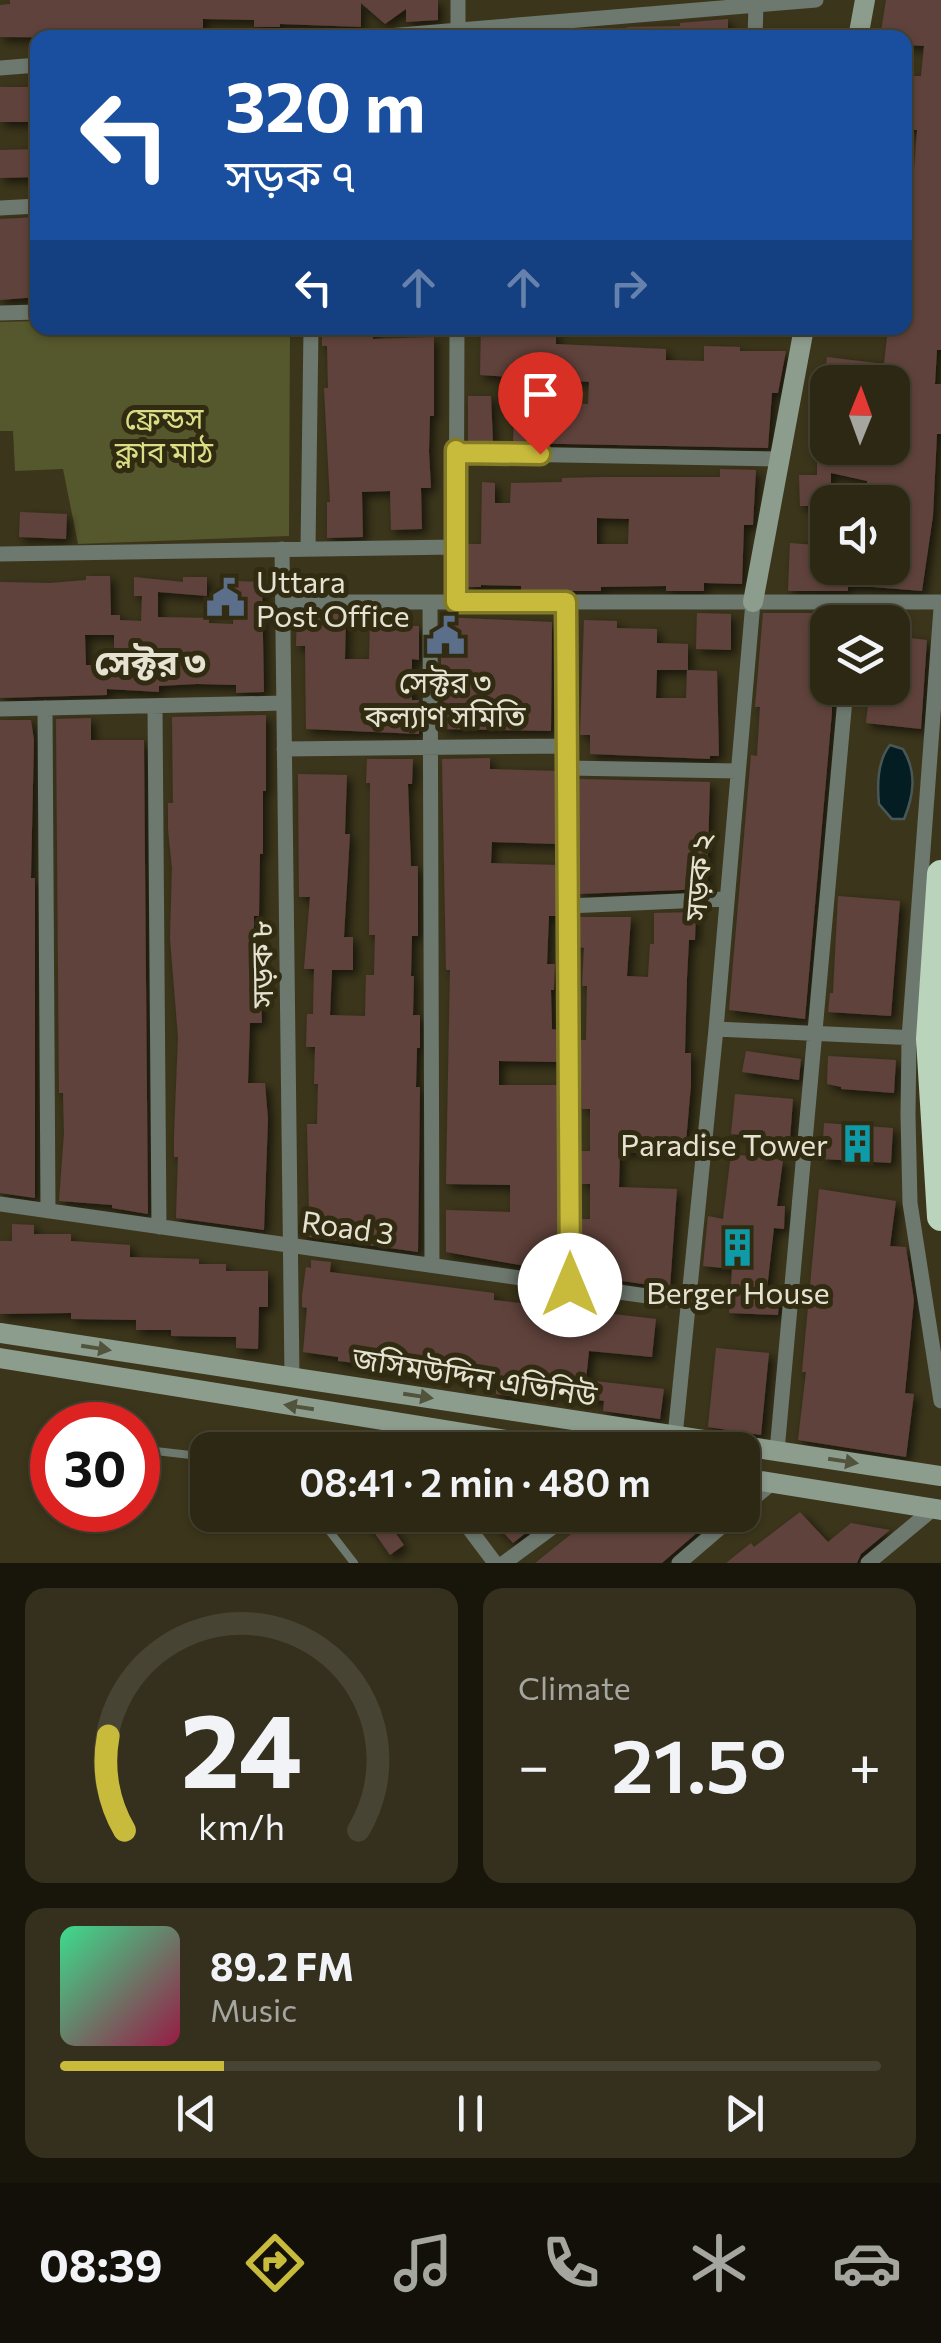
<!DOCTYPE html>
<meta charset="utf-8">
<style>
:root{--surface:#2c2814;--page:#34301d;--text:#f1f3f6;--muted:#a6a6a0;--line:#484434;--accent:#c8bb3b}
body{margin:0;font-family:Commissioner,"Noto Sans Bengali",sans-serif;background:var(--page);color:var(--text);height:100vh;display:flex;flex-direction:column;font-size:38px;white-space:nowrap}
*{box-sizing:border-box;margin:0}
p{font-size:32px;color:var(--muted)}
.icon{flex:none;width:55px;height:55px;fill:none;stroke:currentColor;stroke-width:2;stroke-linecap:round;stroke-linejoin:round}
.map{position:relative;height:1563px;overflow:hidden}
.panel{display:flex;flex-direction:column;gap:25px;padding:25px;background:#18160b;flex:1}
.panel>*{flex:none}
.banner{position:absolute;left:30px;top:30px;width:882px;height:305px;border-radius:20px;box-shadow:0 2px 8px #0004,0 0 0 2px var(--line);background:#1a4fa0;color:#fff;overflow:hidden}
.needle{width:65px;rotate:1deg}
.tools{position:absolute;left:810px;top:365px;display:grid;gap:20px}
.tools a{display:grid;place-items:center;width:100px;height:100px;border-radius:20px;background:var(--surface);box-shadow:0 2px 8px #0004,0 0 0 2px var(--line);font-size:50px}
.speed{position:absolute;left:30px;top:1402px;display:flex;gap:20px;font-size:50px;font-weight:700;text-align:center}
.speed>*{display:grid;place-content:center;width:130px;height:130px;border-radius:50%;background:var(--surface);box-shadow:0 2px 8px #0004,0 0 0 2px var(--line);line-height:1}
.speed .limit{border:15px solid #d22;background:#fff;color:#111}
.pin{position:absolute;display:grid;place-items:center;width:85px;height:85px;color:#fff;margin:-102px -42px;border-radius:50% 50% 50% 0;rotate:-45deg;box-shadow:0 0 10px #0007}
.pin .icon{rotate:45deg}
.me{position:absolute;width:110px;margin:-55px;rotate:0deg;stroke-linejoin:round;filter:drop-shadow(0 0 8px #0008)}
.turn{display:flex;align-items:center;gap:35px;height:210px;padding:0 30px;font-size:45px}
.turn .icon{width:130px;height:130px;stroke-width:2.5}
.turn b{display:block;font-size:70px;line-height:85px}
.lanes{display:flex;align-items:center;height:95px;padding:0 30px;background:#0003;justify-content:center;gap:50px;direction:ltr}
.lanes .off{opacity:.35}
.big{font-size:75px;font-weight:600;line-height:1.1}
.panel .card{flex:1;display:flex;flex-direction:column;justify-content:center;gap:15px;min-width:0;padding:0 35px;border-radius:20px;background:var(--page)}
.panel .dial{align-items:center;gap:0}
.dial svg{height:260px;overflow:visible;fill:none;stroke:var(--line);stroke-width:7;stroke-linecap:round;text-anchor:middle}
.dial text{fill:var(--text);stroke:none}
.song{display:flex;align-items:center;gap:30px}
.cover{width:120px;height:120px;border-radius:15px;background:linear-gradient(135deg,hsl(150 70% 55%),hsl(340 70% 35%))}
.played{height:10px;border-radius:5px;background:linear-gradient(90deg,var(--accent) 20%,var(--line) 20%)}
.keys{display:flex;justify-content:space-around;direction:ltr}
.heat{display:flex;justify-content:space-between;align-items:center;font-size:55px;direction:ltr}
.panel .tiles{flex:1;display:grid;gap:25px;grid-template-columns:1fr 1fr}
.card:last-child{grid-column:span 2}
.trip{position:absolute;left:190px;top:1432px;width:570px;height:100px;border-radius:20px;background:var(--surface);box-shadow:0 2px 8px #0004,0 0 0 2px var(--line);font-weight:600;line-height:100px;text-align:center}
.menu{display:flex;height:160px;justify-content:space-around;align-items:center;background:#121008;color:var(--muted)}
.menu .icon{width:70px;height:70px}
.menu .current{color:var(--accent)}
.menu b{font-size:45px;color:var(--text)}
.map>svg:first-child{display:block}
.green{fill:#55572c}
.water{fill:#041d22;stroke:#485857;stroke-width:2.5}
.building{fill:#5f423b;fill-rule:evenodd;filter:url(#shadow)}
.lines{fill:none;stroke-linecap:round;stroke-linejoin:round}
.lane{stroke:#6d786e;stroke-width:8}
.street{stroke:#6d786e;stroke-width:15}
.secondary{stroke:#8d9d8d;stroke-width:20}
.highway{stroke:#bad3bb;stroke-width:28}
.oneway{fill:#51533c}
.route-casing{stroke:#827a26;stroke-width:25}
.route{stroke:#c8bb3b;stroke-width:18}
.labels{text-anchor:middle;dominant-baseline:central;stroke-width:10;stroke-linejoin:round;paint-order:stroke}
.park-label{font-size:30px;fill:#dade84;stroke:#312b11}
.poi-label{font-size:30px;fill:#e5e2d2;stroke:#312b11}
.street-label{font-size:30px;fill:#e5e2d2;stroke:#312b11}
.quarter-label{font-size:35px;font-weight:bold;fill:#e5e2d2;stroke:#312b11}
</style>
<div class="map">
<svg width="941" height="1563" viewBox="0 0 941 1563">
<defs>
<filter id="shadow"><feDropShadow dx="4.5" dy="4.5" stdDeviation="5" flood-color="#0009"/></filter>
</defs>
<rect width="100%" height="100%" fill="#3b351b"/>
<path class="green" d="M37,321L38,328H290L289,536L78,544L63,469L15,471L13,431H0V322Z"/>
<path class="water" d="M890,745L903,749C917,772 914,795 904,819H892L879,804C877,784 877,761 890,745Z"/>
<path class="building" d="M10,0H438V20L406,22V9L385,24L361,3V27L280,24V27H254V20L203,19V33L187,34V38L120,34V38L0,37V5L10,4Z
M886,0H941V350H937L935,384H941V434H937L933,516L922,591L848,585V591H788L790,543L828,546V568H892V494L867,492V481L831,473V502L828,506H800L799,475H817V435L820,414L828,415V448H892V382H824L827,357L884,364L888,328H905V214H908L912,198L917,130H905V76H921L924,46L905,45V38H880Z
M728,19V38H627V27L680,26V23Z
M0,87H38V122H0Z
M38,149V177L0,178V150Z
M38,217V297L0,300V219Z
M322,328H373V339L434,337V416H430L429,451L431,488H421L422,529L391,530L390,491L362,492L363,537L327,538V502H330L324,388H328L327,346H322Z
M481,328L556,332V344L666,349V360L704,361V346L740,347V351H786L778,393H772L768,448L513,443L515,396L542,397V403L588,404L589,382L480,375Z
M468,396H491L493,442H468Z
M720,469L756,470L753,525H744L742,584L704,583V591H666V586L601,587V591H521V586L481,585V587H467V544H481L482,482L495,483V503H510L511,483L562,482V478L603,477H720ZM597,518L629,519L628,544H597Z
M20,512L67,514L66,539L19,537Z
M86,576H110L111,615H120V620L141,621L142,596H134V577L183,582V577H207V596L158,592V617L209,618V623L233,624L234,581L262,582L264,692L236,693V685L197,684L159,686V692L107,689V695L0,698V582L50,583L86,580ZM85,635H114V665H86Z
M297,613L346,614L345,659H369L370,625L419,626V660L412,659V700H419V734L306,729L305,646H296Z
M697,613L731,614V650L696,649Z
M763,613H846V622H828V689L832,690V712L805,1019L729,1010L751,755L757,756L760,707H755Z
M441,617L552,622L551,731L442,729L444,674H441Z
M584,620L617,621V628L657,629V643L688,644V670H657L656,698H686L687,670L717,671L719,756H710V759L590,754V735H580Z
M892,636L927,640L921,729L866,723L870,688H892Z
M266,715V791H263V854H260L259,916H254V957H260L262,1023H250L248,1083H265L268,1119L264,1230L176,1218L178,1157H174V1137L178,1037L170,938L172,868L168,829V803H173L172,717Z
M91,718V740H144L148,1214L112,1208V1205L59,1201L64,1134L63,1093H59L56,719Z
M0,720H31L34,740L31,878H35V1198L0,1193Z
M490,758V769L556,771V844L492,842L491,863L556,865L557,916H549L547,964H555L554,990H551L552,1029L557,1030V1062L499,1061V1085H558L559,1272L446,1252V1210L510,1212V1185L446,1184L450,970H446L442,759Z
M367,759H413L412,784H408L411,866H418V936H412L411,976H414L413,1015H420V1048H417L416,1087H420L418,1252L302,1236L301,1210H309L307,1124H317L318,1084H314L315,1047H306L307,1014H313L314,969H304L310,897H299L298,774L347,775L345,834H350L344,937H353V970H332L330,1015L365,1016L366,975H374L375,935H369L370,783H366Z
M578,779L710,782L707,889L579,894Z
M838,896L900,901L891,1016L828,1012L830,993H833Z
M696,912L695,940H689L687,978L685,1053H691V1085L685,1153L620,1152L619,1187L677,1189L670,1288L581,1275V1219H590V1184H581L580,1151H590V1109H582L580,1040H586L587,986H582L584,948L579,947V917H631L627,976L648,977L650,944H654V913Z
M746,1051L801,1059L799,1080L742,1072Z
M828,1056L896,1060L894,1093L841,1089V1087L827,1084Z
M735,1094L793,1099L790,1140L731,1134Z
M824,1123L893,1128L891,1163L822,1159Z
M731,1154L783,1160L777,1206H785L784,1229L774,1228L767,1289H780L778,1315L729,1313L732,1269L703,1266L708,1216L723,1219Z
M819,1189L896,1201L890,1246L906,1247L914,1300L905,1393L914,1394L906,1457L798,1440L806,1372H802Z
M12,1224L34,1225V1234H71V1241L130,1245V1257L199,1259V1264H226V1271H268V1307H259L258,1349L236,1348V1337L171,1336V1330H136V1320L71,1319V1313L0,1314V1241H12Z
M311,1260L331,1262L330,1272L494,1293V1300L656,1319L652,1357L589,1351L586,1380L664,1389L660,1419L603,1411L604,1401L523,1389L522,1398L496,1394V1382L426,1370V1375L371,1368V1365L338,1361V1357L303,1352L307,1308L302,1307V1296L306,1267L311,1268Z
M716,1348L769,1353L761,1435L708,1427Z
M800,1512L828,1542L851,1523L890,1530L861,1554L857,1563H726L751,1543L754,1547Z
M362,1515H383L404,1545L390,1555Z
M487,1515H527L536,1525L513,1543Z
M595,1515H710L713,1519L662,1563H535Z"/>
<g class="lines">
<path class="lane" d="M138,1449L208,1457
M317,1515L354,1563"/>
<path class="street" d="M364,38L816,0
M458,38V0
M755,38L756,5
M0,68L38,65
M0,208L38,206
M0,313L38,312
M457,449L460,453L780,459
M282,549L292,1377
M308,549L311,328
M0,554L456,547
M283,602H941
M430,602L432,1265
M456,602L457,328
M566,602L570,1285
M941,608L909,1038L908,1115L910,1203L941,1401
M155,706L159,1227
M45,708L48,1211
M0,709L284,703
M284,749L566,746
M567,768L737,771
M568,906L725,899
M716,1029L917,1038
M0,1204L689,1302
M389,1421L411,1450
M657,1450L675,1436L716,1029L753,602
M777,1451L846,688
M742,1508L772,1483
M459,1515L495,1563
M504,1563L569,1515
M679,1563L735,1515
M868,1563L933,1509"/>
<path class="secondary" d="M858,38L865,0
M753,602L804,328
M0,1333L941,1476
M0,1358L568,1450
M742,1478L941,1510"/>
<path class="highway" d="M941,874L930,1039L941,1217"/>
</g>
<defs><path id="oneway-solid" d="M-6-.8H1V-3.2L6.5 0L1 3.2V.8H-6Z" transform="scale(2.5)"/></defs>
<g class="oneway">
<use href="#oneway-solid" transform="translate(96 1348) rotate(9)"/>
<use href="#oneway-solid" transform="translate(418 1396) rotate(9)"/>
<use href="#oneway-solid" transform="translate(299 1407) rotate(-171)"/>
<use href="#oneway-solid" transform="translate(843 1461) rotate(9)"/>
</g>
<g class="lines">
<defs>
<path id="route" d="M540,454L460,453L456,450V602H566L570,1285"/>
</defs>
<use href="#route" class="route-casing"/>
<use href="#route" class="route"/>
</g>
<defs>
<symbol id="civic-bare" viewBox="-9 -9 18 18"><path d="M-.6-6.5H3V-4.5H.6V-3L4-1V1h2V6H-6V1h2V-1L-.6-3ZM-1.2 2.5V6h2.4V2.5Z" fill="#5c6f8a" stroke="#312b11" stroke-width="2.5" paint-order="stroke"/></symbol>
<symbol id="building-bare" viewBox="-9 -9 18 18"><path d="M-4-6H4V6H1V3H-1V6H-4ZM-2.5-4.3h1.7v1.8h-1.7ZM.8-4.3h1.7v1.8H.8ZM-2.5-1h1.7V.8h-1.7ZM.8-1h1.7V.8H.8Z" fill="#0f9aa8" stroke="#312b11" stroke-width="2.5" paint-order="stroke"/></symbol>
</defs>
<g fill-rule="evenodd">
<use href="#civic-bare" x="198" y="570" width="55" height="55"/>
<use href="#civic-bare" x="418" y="608" width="55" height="55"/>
<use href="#building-bare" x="830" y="1116" width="55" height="55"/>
<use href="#building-bare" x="710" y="1220" width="55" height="55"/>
</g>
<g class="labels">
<g class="park-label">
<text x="164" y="416">ফ্রেন্ডস<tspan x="164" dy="34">ক্লাব মাঠ</tspan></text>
</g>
<g class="poi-label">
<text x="256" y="580" text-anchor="start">Uttara<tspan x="256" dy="34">Post Office</tspan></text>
<text x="445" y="680">সেক্টর ৩<tspan x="445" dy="34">কল্যাণ সমিতি</tspan></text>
<text x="828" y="1143" text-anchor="end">Paradise Tower</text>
<text x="738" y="1291">Berger House</text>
</g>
<g class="street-label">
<text transform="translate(697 877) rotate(-85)">সড়ক ২</text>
<text transform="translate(260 964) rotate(-91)">সড়ক ৮</text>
<text transform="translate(348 1226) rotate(8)">Road 3</text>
<text transform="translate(475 1375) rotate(9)">জসিমউদ্দিন এভিনিউ</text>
</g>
<g class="quarter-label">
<text x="150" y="660">সেক্টর ৩</text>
</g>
</g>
</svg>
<div class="tools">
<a><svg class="needle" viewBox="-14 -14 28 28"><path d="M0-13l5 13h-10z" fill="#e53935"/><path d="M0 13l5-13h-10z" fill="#a6a6a0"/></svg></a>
<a><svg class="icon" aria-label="sound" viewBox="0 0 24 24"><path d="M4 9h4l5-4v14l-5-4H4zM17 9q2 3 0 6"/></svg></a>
<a><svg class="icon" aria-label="layers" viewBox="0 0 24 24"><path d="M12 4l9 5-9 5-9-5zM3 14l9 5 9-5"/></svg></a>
</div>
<div class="speed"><div class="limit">30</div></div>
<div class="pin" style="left:540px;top:454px;background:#d93025"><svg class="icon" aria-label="arrive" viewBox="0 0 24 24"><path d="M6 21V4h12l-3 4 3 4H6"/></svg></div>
<svg class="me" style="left:570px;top:1285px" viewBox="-20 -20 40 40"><circle r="19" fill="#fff"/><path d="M0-13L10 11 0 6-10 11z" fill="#c8bb3b"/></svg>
<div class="trip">08:41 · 2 min · 480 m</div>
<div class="banner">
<div class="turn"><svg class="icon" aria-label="left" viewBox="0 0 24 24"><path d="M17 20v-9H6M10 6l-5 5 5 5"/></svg><div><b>320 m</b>সড়ক ৭</div></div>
<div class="lanes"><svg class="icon" aria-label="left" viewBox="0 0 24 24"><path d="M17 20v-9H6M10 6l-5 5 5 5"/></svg><svg class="icon off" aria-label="ahead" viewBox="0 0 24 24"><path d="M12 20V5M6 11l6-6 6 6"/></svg><svg class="icon off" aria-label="ahead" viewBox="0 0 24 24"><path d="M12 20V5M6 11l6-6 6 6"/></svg><svg class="icon off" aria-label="right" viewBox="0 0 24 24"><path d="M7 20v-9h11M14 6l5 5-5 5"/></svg></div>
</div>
</div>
<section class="panel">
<div class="tiles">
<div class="card dial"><svg viewBox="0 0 100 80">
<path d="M14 69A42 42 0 1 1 86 69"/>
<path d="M14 69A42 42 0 0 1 9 40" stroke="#c8bb3b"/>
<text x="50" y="56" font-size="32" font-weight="700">24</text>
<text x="50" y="72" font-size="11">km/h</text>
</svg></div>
<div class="card"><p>Climate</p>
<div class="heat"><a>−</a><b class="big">21.5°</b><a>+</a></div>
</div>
<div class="card">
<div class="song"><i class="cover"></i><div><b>89.2 FM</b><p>Music</p></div></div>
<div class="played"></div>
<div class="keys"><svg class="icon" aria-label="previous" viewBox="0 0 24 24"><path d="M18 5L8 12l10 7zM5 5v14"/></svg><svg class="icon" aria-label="pause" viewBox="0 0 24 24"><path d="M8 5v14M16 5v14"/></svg><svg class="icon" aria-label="next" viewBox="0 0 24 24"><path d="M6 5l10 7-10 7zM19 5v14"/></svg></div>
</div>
</div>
</section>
<nav class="menu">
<b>08:39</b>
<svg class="icon current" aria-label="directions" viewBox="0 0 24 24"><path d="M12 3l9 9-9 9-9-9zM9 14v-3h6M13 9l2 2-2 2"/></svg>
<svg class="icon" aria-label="music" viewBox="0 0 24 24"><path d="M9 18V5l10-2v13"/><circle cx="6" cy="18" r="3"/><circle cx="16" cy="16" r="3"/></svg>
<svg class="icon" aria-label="phone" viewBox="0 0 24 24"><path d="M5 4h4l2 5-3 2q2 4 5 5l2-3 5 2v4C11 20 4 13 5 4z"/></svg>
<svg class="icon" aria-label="climate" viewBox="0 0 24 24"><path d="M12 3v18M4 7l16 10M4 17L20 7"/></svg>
<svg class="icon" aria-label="car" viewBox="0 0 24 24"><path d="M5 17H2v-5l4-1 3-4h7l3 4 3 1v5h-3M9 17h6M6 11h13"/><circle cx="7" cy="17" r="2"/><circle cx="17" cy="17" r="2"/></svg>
</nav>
